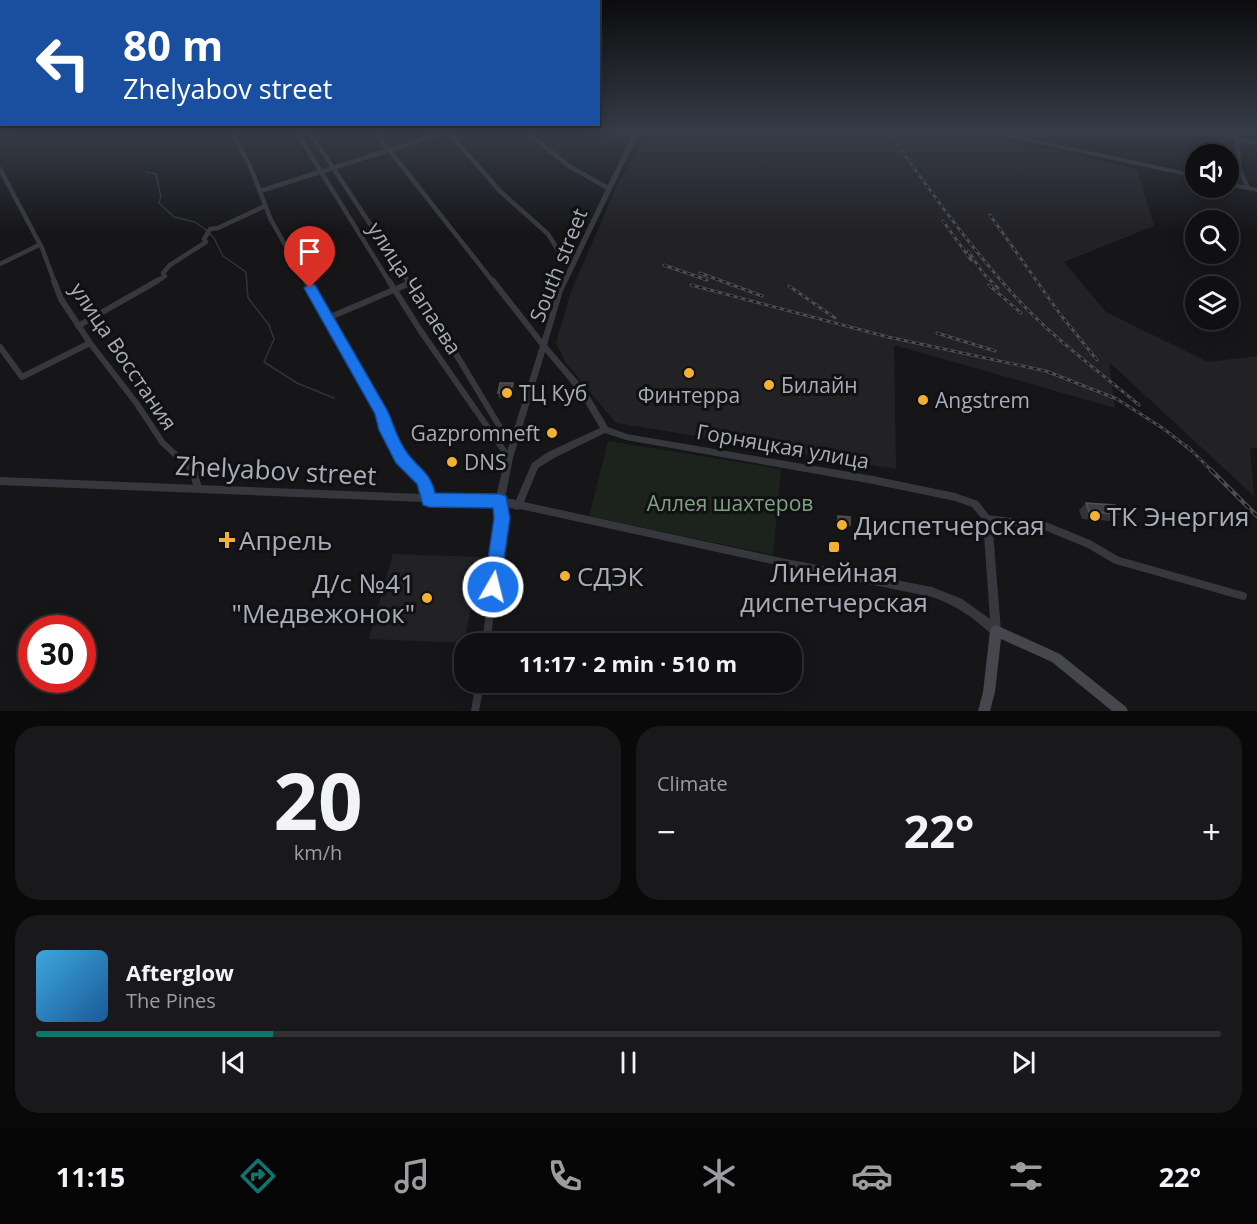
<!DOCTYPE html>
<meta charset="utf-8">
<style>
:root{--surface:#101012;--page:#19191b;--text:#f1f3f6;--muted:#9c9d9f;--line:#303032;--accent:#0f766e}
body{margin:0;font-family:"Open Sans",sans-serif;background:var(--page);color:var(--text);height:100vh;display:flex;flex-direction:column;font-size:22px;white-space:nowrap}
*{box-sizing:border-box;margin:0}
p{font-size:20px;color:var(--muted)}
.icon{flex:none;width:33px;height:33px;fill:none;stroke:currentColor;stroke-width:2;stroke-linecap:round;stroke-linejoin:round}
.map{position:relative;height:711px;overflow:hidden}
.side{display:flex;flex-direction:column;gap:15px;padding:15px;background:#09090a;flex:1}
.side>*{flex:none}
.guide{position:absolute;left:0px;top:0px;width:600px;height:126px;box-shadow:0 3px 15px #0003,0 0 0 2px var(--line);background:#1a4fa0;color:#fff;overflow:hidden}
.tools{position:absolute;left:1185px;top:144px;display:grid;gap:12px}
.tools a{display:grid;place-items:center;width:54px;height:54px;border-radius:50%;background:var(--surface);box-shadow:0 3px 15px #0003,0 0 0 2px var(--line);font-size:30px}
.speed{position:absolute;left:18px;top:615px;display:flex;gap:12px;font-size:30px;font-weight:700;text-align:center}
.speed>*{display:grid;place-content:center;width:78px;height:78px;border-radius:50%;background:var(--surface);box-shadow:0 3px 15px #0003,0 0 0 2px var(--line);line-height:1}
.speed .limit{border:9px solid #d22;background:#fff;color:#111}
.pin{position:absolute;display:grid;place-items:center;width:51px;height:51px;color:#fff;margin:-62px -26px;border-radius:50% 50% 50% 0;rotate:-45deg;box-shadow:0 0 6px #0007}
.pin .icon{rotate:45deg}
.me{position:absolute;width:66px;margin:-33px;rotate:8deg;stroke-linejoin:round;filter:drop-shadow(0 0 4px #0008)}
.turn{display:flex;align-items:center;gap:21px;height:126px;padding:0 24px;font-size:27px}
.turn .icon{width:78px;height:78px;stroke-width:2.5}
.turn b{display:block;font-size:42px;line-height:51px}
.big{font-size:45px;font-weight:700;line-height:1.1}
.side .tile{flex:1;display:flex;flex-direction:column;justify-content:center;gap:9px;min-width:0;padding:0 21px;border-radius:24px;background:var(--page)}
.side .dial{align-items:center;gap:0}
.dial b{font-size:78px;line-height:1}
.song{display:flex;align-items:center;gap:18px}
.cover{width:72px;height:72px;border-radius:9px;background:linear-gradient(135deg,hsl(200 70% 55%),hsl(210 70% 35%))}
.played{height:6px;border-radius:3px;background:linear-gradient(90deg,var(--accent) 20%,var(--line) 20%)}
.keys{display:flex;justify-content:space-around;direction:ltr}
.heat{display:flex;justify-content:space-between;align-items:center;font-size:33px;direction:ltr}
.side .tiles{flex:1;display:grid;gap:15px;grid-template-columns:1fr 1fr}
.tile:last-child{grid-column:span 2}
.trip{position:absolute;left:454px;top:633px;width:348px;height:60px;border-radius:24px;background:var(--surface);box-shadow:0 3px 15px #0003,0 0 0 2px var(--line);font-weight:700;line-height:60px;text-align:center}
.menu{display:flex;height:96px;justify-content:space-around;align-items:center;background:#060607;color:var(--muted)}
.menu .icon{width:42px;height:42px}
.menu .on{color:var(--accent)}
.menu b{font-size:27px;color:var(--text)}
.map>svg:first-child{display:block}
.built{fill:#222225}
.green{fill:#1c231d}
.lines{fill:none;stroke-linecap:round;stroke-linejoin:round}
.stream{stroke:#2c353c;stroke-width:1.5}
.minor-far2{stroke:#37383d;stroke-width:4.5}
.minor-far1{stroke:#37383d;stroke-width:6}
.minor{stroke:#37383d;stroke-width:8}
.tertiary{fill:#37383d;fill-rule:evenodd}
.secondary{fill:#45474d;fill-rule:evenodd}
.rail-far1-casing{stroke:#4a4c52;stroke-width:3}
.rail-casing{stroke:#4a4c52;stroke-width:4.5}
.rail-far1{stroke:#111113;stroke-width:1.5;stroke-dasharray:4;stroke-linecap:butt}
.rail{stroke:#111113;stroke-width:2;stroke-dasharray:6;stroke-linecap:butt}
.wall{fill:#323236}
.shaded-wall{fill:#212124}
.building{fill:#3f3f44;stroke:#4f5156;stroke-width:1.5}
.route{fill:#1a73e8;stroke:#114b97;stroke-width:1.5}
.poi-dot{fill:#f2b134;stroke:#111113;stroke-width:2}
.labels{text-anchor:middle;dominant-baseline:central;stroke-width:6;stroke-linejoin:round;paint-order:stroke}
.street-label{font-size:21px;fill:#a8adb8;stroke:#111113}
.poi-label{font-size:21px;fill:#a8adb8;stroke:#111113;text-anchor:start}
.park-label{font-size:21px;fill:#7fa381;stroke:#111113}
.near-street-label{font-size:26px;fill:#a8adb8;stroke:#111113}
.near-poi-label{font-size:26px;fill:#a8adb8;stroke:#111113;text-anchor:start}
</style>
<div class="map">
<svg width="1257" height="711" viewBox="0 0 1257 711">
<rect width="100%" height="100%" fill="#161618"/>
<path class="built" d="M648,133H979L1137,169L1154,226L1064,262L1106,312L1208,362L1257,356V448H1250L1254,496L1109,362L1115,408L894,345L896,469L616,423L565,362L556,342L572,289L619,181Z
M393,554L481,557L464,643L369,639Z"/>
<path class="green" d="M608,441L781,469L773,555L589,516Z"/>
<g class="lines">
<path class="stream" d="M146,172L156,174L161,197L159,203L174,217L195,222L205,229L214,238L223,256L246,272L248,298L269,325L274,339L264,362L297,383L334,398"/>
<path class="minor-far2" d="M232,133L250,166L271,220L307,283
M297,133L390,283
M310,133L409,283
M376,133L494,283
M449,133L500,191L548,234L561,255L572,264
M528,133L569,166L608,188
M1205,133L1257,143
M1236,133L1240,170L1248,188
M1029,140L1031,133
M0,169L42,248L55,283
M260,191L443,133
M0,264L39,245
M163,273L170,265L206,242L204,239L210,229L218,228L265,206
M154,283L165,276"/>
<path class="minor-far1" d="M54,281L61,299L90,343L137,404L162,442L194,472
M306,281L382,414C388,437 399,455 416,472
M389,281L420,330L509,458
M408,281L459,359L501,429L516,435
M493,281L543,345
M328,318L410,283
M78,326L157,281
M0,347L22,377L90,343"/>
<path class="minor" d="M193,470L198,488
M414,470L424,480L429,500
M987,519L1045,526L1089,544L1116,560L1243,596
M486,644L502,518L500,501
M475,711L480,682"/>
<path class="tertiary" d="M633,133H639L563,291L547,345L586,390L608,427L627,434L873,476L955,493L978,501L992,519L1001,631L1000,635L996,636L992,635C974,618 956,605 932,597L781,566L520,509L518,510L500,505L0,485V477L496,497L505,458L557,291ZM545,352L580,394L600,428L548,452L532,463L516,500L505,498L513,458ZM605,433L626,440L873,484L955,501L972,507L983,520L990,619L962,599L932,587L781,558L524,502L538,468L554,458Z
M995,133H1005L1196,174V178L998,135Z
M1228,182L1257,188V192L1228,186Z"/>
<path class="secondary" d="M996,625L1060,654L1126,707L1128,711H1112L1052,662L1001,639L995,692L990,711H978L983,692L990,631L992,627Z"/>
<defs>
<path id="rail-far1" d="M889,133C928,188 967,243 1012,293C1049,335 1096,369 1139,405
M990,215L1060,314L1097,360
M943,221L971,260
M968,251L983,273L998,288
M664,265L707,280
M700,273L762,296
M691,285L888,337L1046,371L1117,399L1164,429L1193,452
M989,285L1021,313
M789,286L835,318
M937,333L995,351
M1187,446L1213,472"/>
<path id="rail" d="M1211,470L1257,516"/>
</defs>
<use href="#rail-far1" class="rail-far1-casing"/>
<use href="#rail" class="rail-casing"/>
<use href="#rail-far1" class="rail-far1"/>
<use href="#rail" class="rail"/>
</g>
<path class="wall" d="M513,383L514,388L511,399L499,398L498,393Z
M1086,503L1118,514L1111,521L1082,519L1079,510Z
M838,516L850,525L848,529L837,526L836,521Z"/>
<path class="shaded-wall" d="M513,383L514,388L511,399L510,393Z"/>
<path class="building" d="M500,383H513L510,393H498Z
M1086,503L1115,505L1118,514L1089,512Z
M838,516L850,517V525L839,521Z"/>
<linearGradient id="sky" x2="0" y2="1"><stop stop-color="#0c0c0d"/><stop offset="0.57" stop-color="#363c48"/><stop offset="1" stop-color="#363c48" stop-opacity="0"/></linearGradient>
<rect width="1257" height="232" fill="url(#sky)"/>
<path class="route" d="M310,284L315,285L387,410C394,424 397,441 408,454C420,470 430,472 435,493L500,494L506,496L510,518L499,593L493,596L487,593L484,587L494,518L493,508L429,507L423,505L417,484L396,463L379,430L375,414L304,288Z"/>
<g class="poi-dot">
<circle cx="689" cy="373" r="6"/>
<circle cx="769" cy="385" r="6"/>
<circle cx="507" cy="393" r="6"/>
<circle cx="923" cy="400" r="6"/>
<circle cx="552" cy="433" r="6"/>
<circle cx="452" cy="462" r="6"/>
<circle cx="1095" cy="516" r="6"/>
<circle cx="842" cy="525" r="6"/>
<path d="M224 531h6v6h6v6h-6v6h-6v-6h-6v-6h6z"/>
<rect x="828" y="541" width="12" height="12" rx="3"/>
<circle cx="565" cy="576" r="6"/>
<circle cx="427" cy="598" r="6"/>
</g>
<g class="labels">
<g class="street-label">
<text transform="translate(558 265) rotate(-68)">South street</text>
<text transform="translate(415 288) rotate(57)">улица Чапаева</text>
<text transform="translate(124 356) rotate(56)">улица Восстания</text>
<text transform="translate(783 446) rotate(10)">Горняцкая улица</text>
</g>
<g class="poi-label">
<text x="781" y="385">Билайн</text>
<text x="519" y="393">ТЦ Куб</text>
<text x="689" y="395" text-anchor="middle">Финтерра</text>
<text x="935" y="400">Angstrem</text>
<text x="540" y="433" text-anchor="end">Gazpromneft</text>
<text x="464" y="462">DNS</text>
</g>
<g class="park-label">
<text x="730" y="503">Аллея шахтеров</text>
</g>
<g class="near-street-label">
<text transform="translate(276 470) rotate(3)">Zhelyabov street</text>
</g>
<g class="near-poi-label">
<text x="1107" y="516">ТК Энергия</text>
<text x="854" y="525">Диспетчерская</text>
<text x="239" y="540">Апрель</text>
<text x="834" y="572" text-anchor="middle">Линейная<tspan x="834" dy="30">диспетчерская</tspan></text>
<text x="577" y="576">СДЭК</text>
<text x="415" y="583" text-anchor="end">Д/с №41<tspan x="415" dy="30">"Медвежонок"</tspan></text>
</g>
</g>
</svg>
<div class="tools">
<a><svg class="icon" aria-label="sound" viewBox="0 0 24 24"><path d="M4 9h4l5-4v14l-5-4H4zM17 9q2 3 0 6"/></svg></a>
<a><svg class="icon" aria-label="search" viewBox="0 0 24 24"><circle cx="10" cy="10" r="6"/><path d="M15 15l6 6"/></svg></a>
<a><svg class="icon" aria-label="layers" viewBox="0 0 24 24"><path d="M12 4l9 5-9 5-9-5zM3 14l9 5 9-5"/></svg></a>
</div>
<div class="speed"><div class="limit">30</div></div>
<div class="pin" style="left:310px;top:288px;background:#d93025"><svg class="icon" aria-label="arrive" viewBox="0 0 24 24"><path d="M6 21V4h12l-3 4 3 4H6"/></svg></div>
<svg class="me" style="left:493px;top:587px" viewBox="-20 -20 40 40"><circle r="17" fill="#1a73e8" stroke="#fff" stroke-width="3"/><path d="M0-11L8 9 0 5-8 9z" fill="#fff"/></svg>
<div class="trip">11:17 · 2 min · 510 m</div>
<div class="guide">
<div class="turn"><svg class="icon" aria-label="left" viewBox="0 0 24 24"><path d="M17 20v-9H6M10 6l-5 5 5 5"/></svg><div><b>80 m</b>Zhelyabov street</div></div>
</div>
</div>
<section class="side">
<div class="tiles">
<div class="tile dial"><b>20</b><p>km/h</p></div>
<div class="tile"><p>Climate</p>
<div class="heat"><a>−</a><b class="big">22°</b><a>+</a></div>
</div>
<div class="tile">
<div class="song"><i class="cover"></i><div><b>Afterglow</b><p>The Pines</p></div></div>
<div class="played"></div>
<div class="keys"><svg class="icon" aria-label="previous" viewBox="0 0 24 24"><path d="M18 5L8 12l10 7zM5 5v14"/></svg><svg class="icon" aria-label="pause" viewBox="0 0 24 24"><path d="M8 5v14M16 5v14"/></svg><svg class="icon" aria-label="next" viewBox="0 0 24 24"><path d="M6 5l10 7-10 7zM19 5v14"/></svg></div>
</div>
</div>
</section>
<nav class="menu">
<b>11:15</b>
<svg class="icon on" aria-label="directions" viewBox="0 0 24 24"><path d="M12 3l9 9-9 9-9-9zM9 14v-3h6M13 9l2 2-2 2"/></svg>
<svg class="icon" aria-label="music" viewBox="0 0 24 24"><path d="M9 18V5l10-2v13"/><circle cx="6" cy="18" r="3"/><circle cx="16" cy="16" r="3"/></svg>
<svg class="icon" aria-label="phone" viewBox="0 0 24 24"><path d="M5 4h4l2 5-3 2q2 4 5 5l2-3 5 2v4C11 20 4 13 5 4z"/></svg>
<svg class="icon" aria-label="climate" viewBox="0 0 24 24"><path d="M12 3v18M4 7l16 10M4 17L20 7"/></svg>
<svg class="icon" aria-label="car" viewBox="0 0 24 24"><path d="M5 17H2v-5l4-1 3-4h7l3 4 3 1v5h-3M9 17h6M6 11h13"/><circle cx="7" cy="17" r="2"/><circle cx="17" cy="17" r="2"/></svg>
<svg class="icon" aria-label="filters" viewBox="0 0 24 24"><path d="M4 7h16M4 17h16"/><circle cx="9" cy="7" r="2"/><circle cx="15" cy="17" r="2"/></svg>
<b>22°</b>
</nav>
